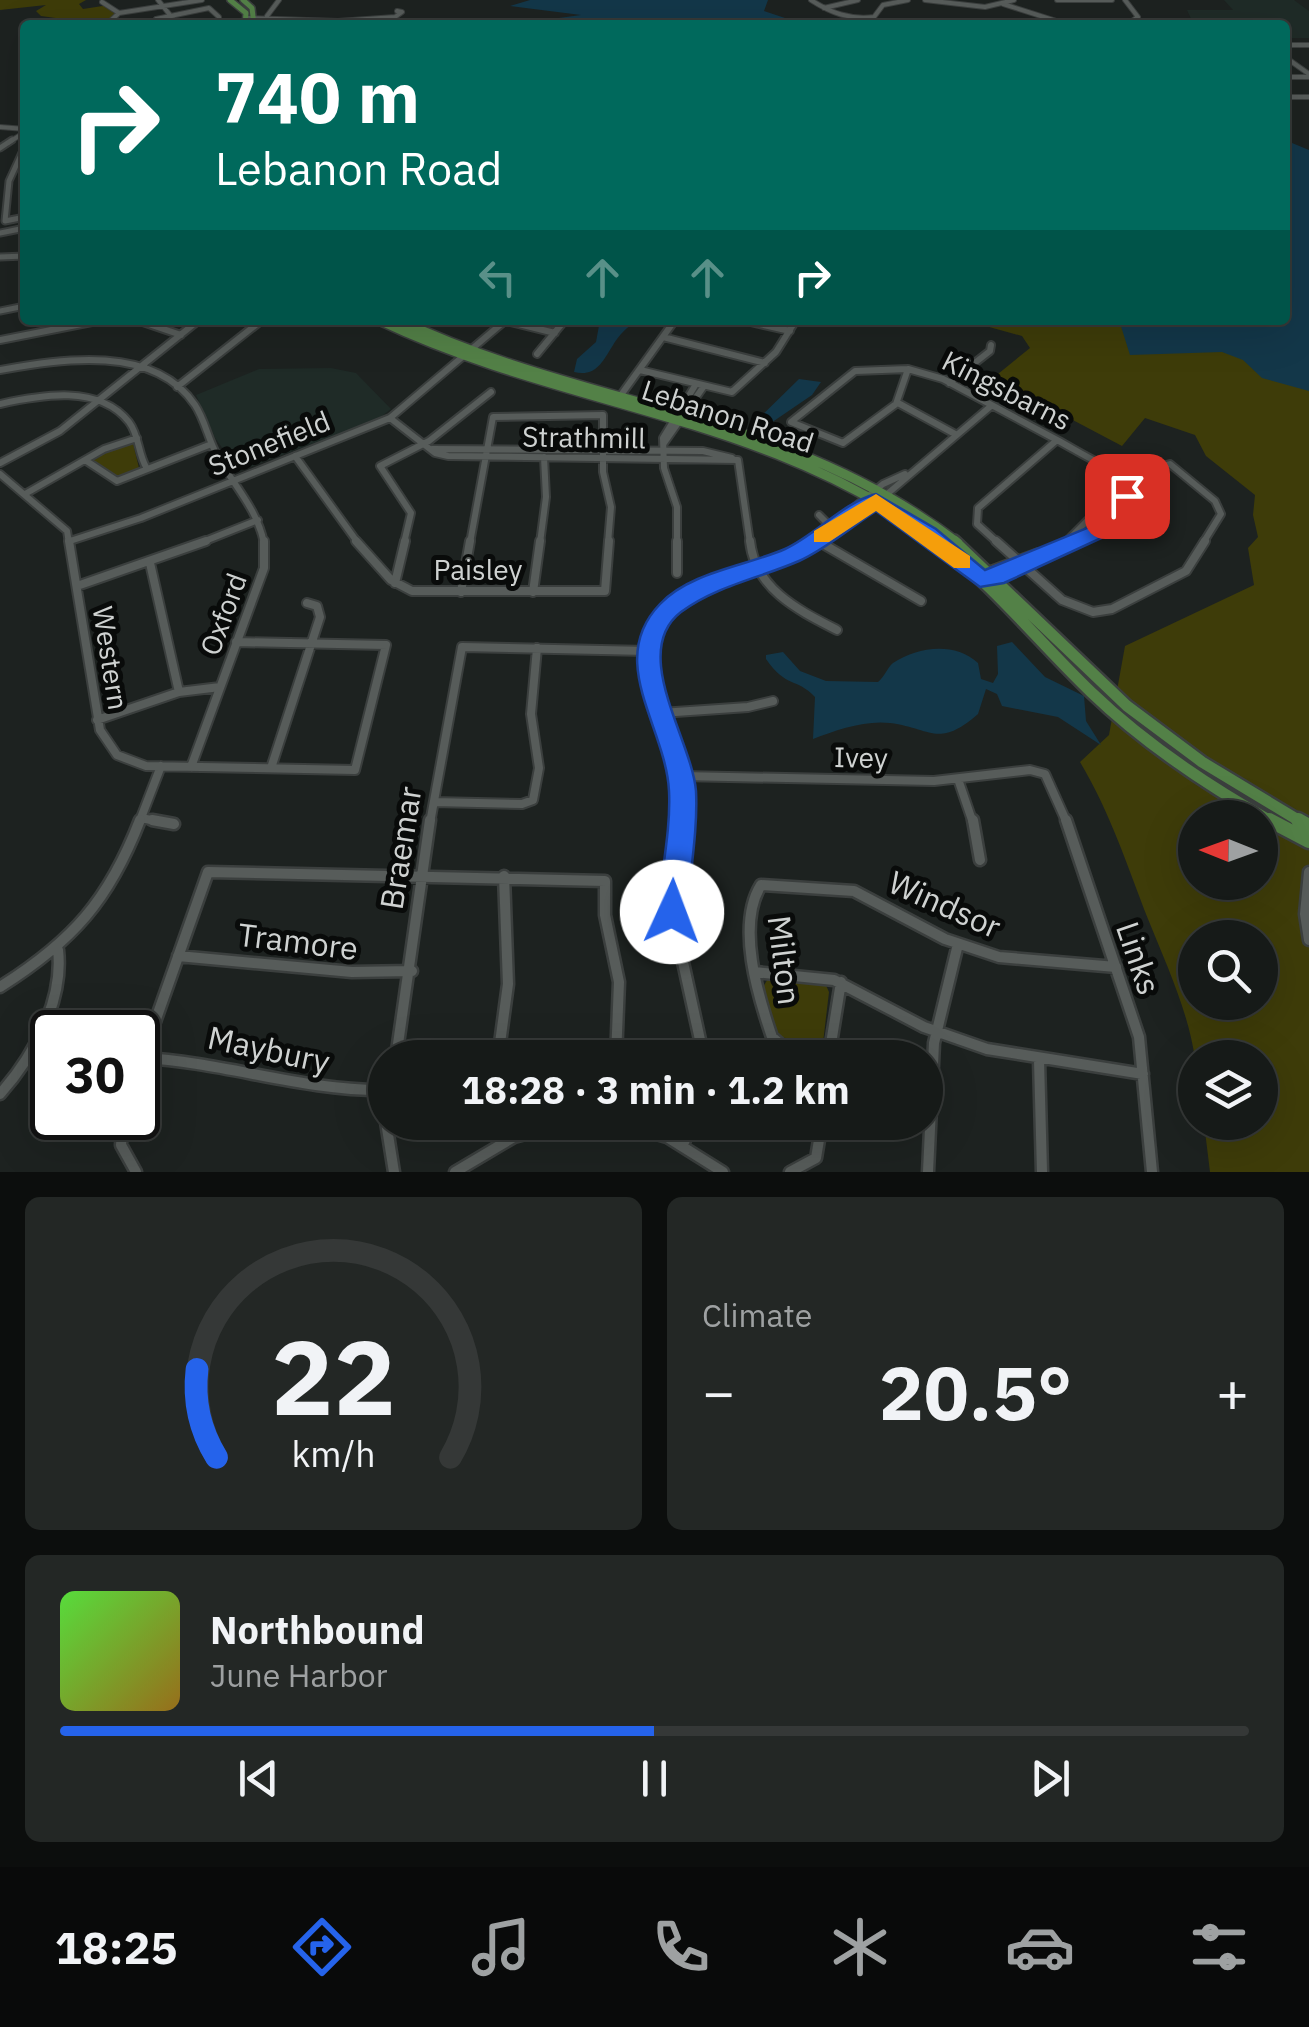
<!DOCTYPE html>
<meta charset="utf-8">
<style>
:root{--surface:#161a18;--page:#232725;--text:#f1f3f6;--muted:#9ea1a2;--line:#353837;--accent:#2563eb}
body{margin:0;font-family:"IBM Plex Sans",sans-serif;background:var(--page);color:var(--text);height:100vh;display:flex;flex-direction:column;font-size:38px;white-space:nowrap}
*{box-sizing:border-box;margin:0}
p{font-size:32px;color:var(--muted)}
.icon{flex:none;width:55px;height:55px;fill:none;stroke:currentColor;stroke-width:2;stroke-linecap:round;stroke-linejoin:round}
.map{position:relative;height:1172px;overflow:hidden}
.details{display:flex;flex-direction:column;gap:25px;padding:25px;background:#0c0e0d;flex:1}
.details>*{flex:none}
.banner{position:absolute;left:20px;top:20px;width:1270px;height:305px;border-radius:10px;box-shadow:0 10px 40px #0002,0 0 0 2px var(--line);background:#00695c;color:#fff;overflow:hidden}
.needle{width:65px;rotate:271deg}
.controls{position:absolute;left:1178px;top:800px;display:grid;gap:20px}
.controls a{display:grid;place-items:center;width:100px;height:100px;border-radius:50%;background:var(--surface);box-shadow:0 10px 40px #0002,0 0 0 2px var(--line);font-size:50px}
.speed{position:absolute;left:30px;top:1010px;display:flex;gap:20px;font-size:50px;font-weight:700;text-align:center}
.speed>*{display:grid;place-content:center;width:130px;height:130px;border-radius:50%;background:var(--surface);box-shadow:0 10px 40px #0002,0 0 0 2px var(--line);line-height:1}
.speed .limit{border:5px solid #111;border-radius:15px;background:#fff;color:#111}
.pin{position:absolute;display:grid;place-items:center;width:85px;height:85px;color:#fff;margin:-42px;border-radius:20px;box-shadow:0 5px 15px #0006}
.me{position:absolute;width:110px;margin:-55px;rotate:2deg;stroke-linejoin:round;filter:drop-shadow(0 0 8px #0008)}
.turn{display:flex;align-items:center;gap:35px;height:210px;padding:0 30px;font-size:45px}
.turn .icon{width:130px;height:130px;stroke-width:2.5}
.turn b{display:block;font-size:70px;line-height:85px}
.lanes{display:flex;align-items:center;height:95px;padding:0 30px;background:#0003;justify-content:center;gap:50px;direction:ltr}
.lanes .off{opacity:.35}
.big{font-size:75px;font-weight:700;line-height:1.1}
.details .widget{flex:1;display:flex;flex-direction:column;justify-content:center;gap:15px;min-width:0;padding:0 35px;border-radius:15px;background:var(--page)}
.details .dial{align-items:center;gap:0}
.dial svg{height:260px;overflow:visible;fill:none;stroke:var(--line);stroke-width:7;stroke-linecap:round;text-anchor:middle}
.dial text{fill:var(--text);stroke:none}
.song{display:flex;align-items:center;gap:30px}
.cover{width:120px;height:120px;border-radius:15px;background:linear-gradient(135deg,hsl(110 70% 55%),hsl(40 70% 35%))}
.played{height:10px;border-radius:5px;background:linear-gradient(90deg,var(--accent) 50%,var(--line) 50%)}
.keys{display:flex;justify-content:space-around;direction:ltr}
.heat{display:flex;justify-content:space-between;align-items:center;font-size:55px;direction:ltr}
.details .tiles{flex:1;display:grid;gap:25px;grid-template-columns:1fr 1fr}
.widget:last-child{grid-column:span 2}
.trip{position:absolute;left:368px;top:1040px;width:575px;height:100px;border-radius:50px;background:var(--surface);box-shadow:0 10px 40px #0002,0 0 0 2px var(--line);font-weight:700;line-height:100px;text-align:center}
.tabs{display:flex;height:160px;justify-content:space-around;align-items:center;background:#090a0a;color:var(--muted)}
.tabs .icon{width:70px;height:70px}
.tabs .current{color:var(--accent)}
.tabs b{font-size:45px;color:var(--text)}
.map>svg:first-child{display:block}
.built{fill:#1f2b27}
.green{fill:#3e3c09;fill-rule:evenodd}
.water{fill:#133749}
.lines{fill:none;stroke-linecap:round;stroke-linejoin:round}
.minor-far4-casing{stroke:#3b3f3e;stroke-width:6}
.minor-far3-casing{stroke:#3b3f3e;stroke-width:9}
.minor-far2-casing{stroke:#3b3f3e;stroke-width:10}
.minor-far1-casing{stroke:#3b3f3e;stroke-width:12}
.minor-casing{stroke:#3b3f3e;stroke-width:15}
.major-far3-casing{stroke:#3b3f3e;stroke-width:8}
.major-far2-casing{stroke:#3b3f3e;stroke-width:12}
.major-far1-casing{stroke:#3b3f3e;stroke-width:16}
.major-casing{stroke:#3b3f3e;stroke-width:19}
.minor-far4{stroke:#575c5a;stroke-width:4}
.minor-far3{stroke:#575c5a;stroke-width:5}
.minor-far2{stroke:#575c5a;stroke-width:6}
.minor-far1{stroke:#575c5a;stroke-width:8}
.minor{stroke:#575c5a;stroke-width:10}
.major-far3{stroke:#538147;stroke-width:5}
.major-far2{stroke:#538147;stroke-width:9}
.major-far1{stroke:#538147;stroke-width:11}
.major{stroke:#538147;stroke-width:14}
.route{fill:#2563eb;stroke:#184099;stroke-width:2.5}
.slow{fill:#f59e0b}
.labels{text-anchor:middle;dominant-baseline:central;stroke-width:10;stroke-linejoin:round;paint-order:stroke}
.street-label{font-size:28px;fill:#cfd2d1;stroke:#090b0a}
.near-street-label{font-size:32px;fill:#cfd2d1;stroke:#090b0a}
</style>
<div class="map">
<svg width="1309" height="1172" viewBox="0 0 1309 1172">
<rect width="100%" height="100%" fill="#1d2220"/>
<path class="built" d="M1224,0H1294L1309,11V38H1285V25H1194L1187,10H1233Z
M331,368L356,373L391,409L378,419L239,471L215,438L196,395L259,369Z"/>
<path class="green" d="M0,0H86L79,4L83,9L109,5L117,12L104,25H66L70,20L41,16L36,11L46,5L0,10Z
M1309,318V1172H1210L1204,1123L1260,1122V1058L1195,1059C1188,1010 1166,964 1148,919C1127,865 1110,812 1080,762L1109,735L1125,646L1254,585L1248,548L1258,537L1253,515L1255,495L1206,456L1195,435L1145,418L1122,446L993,378L1030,348L1022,336L982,325L927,324L929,320ZM1195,818H1260V882H1195ZM1195,938H1260V1002H1195Z
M133,443L139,468L115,479L91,462L113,448Z
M769,977L824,981L829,992L823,1043L814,1046L778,1036L763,987Z"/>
<path class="water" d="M530,0H768L764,11L806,25L522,23L581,15L510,6Z
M1285,124L1290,127L1292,143L1309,150V391L1262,378L1243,360L1222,352L1130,355L1119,320H1285Z
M600,320H643C605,330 611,381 574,372L577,359L596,342Z
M799,379L821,382L812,395L768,425L755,422Z
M1012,642L1045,677L1084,696L1086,721L1101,745L1058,717L1002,706L997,694L986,689L978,714C938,749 931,728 890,723C865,720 836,730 813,739L815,697C796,677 787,689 766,659V655L783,652L800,671L826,681L878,682C885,676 887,668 893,663C917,647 954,641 978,663L981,679L993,683L998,674L997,646Z"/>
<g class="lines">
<defs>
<path id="minor-far4" d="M158,0L178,25
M811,0C831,13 850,20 874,17L883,5L908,0
M925,0L985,7L1014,0
M1057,0H1112
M1125,0L1138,17L1126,25
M102,2L119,13
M1003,4L1069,25
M824,8L858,0
M119,13L202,0
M267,16L279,0
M247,18L338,21L395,17
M970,22L1032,25
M106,25L119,13
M151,25L156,19L209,8L219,17V25
M350,25H354
M384,25L402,12L397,11
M1285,45H1309
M1285,57L1309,74
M1285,77H1309
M1285,97H1309
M0,127L25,129
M8,143L25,132"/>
<path id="minor-far3" d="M25,146L9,181L5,221L25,217
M0,148L12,140
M0,233L25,228
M0,257L25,256
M0,311L25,306"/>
<path id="minor-far2" d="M137,320L181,335
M502,320L555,333
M742,320L790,331
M663,337L765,363
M0,340L102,320
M537,354L565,320
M908,369L896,404L843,443L791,422L855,371Z
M908,369L943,379L1057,440
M0,370C62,359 154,344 195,405C205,420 208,439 217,455C233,485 257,508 264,543
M640,370L732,392L776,352L796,320
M949,383L990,351L991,345
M177,387L262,320
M621,395L675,320
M898,403L955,434
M0,404C41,395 99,384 129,422C139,435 138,453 146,467
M390,418L435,453L448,456L738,460
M1057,440C1103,465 1117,480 1170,464L1215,501L1221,514L1203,543
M664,443L704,386
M432,449L703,451L732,458
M295,456L358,543
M85,460L117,481L209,445
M738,460L750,543
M0,463L60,431L199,320
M0,474L67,531L69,543
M25,494L104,449L137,438
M819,515L833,529
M850,515L886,495L991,406
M817,540L822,543
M70,541L141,518L390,418L506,320
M200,543L258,520
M404,543L411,513L380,466L429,441L491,392
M470,543L493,417L603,415V472L611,507L608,543
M540,543L546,497L544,457
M677,543V507L664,468L663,438L696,384
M811,543L883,484L905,474
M998,543L977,524L978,508L1057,440
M1065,543L1118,490L1124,473
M1069,543C1097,531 1142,513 1137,474"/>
<path id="minor-far1" d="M69,541L100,730L117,755L146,766L355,770L386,645L236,642
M356,541L391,580L412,591H605L609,541
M677,541V573
M750,541C755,589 798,610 837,630
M818,541L921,601
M996,541L1062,600L1093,612L1112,609L1186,571L1205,541
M150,563L179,692
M987,572L1038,553
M989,578L1075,541
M395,583L405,541
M77,586L206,541
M461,592L470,541
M533,592L540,541
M661,713L748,707L773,701
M97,720L179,692L220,687
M191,767L264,568V541
M271,768L320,617L317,606L307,603
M681,776L934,781L1030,770L1045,774L1067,823
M958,779L973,823
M434,802L522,804L533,800L539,768L531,714L537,648
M141,818L166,823
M139,823L161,766
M430,823L462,647L648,651
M679,823C682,796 681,772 674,746C662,694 618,644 681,600C715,576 775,566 815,541"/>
<path id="minor" d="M152,820L174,824
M680,820L672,912L704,1058
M973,820L980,860
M1066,820L1139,1037L1152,1172
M1309,872L1305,914L1309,940
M178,956L352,972L412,971
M755,972L834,980L924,1027L987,1049L1143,1074
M0,987C73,941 109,900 140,820
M830,1055L780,1044L772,1037C758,996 736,925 761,885L854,891L945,939L999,957L1116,967
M829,1056L841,982
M142,1058C224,1062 302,1091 385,1090
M396,1058L430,820
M498,1058L508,984L504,876
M1039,1060L1042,1172
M138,1070L208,872L605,881V915L619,982L616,1058
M0,1094C33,1057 64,1001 58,950
M123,1118L121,1145L136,1172
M386,1122L394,1172
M500,1122L505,1141
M616,1122L667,1137L723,1172
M683,1145L692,1122
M455,1172L514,1137L570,1122
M790,1172L816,1158L822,1122
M928,1172L934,1043L958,944"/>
<path id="major-far3" d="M230,0L246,13L245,25
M243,0L252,8L254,25"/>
<path id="major-far2" d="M379,320C569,410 766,413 939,543
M399,320C588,410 785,410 958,543"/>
<path id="major-far1" d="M936,541C994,585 1039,642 1091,692C1145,744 1208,786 1274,823
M954,541L1127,706L1202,762L1303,823"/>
<path id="major" d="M1269,820L1309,841
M1298,820L1309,826"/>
</defs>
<use href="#minor-far4" class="minor-far4-casing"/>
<use href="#minor-far3" class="minor-far3-casing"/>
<use href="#minor-far2" class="minor-far2-casing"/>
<use href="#minor-far1" class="minor-far1-casing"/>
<use href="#minor" class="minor-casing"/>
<use href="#major-far3" class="major-far3-casing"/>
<use href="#major-far2" class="major-far2-casing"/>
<use href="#major-far1" class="major-far1-casing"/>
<use href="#major" class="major-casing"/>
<use href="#minor-far4" class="minor-far4"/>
<use href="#minor-far3" class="minor-far3"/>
<use href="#minor-far2" class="minor-far2"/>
<use href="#minor-far1" class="minor-far1"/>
<use href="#minor" class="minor"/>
<use href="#major-far3" class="major-far3"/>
<use href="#major-far2" class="major-far2"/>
<use href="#major-far1" class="major-far1"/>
<use href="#major" class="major"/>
</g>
<path class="route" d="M1127,489L1138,496L1123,528L1004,583L980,587L876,511C851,527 826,549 799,561C760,578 716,586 681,612C629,652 692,740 696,791C698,830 690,873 687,912L683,922L672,926L662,922L658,912C661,873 671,830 669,791C666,727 605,661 660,604C690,572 746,566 785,549C816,535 842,503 876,494L936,529L985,570L1097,524L1107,518L1120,492Z"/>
<path class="slow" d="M876,494L970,556V568H954L876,511L829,542H814V531Z"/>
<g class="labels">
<g class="street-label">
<text transform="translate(1007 390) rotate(27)">Kingsbarns</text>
<text transform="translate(728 416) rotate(18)">Lebanon Road</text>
<text transform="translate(584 437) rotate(1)">Strathmill</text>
<text transform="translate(269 443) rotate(-22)">Stonefield</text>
<text x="478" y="569">Paisley</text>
<text transform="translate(223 614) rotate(-70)">Oxford</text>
<text transform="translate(111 658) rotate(81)">Western</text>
<text transform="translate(861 757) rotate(1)">Ivey</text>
</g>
<g class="near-street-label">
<text transform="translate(400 848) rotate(-81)">Braemar</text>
<text transform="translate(945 904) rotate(24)">Windsor</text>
<text transform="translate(298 941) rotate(7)">Tramore</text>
<text transform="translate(1139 958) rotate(71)">Links</text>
<text transform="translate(785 960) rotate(83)">Milton</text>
<text transform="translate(269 1049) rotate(12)">Maybury</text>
</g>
</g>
</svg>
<div class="controls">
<a><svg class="needle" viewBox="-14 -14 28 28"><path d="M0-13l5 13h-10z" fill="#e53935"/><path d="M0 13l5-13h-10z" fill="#9ea1a2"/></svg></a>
<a><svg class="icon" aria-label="search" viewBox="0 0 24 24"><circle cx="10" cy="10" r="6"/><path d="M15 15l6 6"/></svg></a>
<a><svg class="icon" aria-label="layers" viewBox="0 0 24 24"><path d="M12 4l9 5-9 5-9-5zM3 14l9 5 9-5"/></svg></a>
</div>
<div class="speed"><div class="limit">30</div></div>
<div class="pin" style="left:1127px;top:496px;background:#d93025"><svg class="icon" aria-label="arrive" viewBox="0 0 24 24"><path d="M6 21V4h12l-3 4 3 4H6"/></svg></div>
<svg class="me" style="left:672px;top:912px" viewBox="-20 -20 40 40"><circle r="19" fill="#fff"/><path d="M0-13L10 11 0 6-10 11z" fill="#2563eb"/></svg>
<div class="trip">18:28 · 3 min · 1.2 km</div>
<div class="banner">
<div class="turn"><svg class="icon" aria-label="right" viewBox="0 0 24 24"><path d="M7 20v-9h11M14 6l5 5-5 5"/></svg><div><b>740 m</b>Lebanon Road</div></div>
<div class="lanes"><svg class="icon off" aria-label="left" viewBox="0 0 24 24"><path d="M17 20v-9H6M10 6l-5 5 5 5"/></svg><svg class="icon off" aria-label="ahead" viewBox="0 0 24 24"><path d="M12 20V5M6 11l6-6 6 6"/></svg><svg class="icon off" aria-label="ahead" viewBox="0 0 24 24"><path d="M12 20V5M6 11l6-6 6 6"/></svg><svg class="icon" aria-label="right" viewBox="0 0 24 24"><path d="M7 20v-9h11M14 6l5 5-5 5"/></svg></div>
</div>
</div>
<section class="details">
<div class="tiles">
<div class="widget dial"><svg viewBox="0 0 100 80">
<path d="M14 69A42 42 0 1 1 86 69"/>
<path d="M14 69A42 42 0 0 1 8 42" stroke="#2563eb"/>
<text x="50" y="56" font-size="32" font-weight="700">22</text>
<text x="50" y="72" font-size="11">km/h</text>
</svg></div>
<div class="widget"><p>Climate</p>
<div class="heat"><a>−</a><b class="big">20.5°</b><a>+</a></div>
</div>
<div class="widget">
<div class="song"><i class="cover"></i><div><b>Northbound</b><p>June Harbor</p></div></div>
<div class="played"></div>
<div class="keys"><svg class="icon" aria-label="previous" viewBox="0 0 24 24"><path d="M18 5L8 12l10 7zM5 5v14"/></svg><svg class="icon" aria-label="pause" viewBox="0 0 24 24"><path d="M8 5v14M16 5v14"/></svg><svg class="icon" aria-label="next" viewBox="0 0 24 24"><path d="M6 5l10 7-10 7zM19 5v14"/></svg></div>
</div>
</div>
</section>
<nav class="tabs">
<b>18:25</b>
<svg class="icon current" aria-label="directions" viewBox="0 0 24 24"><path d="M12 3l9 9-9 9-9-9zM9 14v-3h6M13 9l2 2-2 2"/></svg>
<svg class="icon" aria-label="music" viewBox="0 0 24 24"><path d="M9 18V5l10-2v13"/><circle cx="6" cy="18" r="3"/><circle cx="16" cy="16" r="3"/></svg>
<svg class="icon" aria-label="phone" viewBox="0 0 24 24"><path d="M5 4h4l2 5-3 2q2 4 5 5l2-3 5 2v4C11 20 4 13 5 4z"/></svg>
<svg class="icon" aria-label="climate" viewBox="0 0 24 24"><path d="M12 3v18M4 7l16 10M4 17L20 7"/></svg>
<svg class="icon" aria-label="car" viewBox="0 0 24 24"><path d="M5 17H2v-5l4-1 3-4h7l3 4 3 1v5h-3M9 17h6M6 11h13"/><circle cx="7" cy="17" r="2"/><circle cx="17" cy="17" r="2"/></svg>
<svg class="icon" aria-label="filters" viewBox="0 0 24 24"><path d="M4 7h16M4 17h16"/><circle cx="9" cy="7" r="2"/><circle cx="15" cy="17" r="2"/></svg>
</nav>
